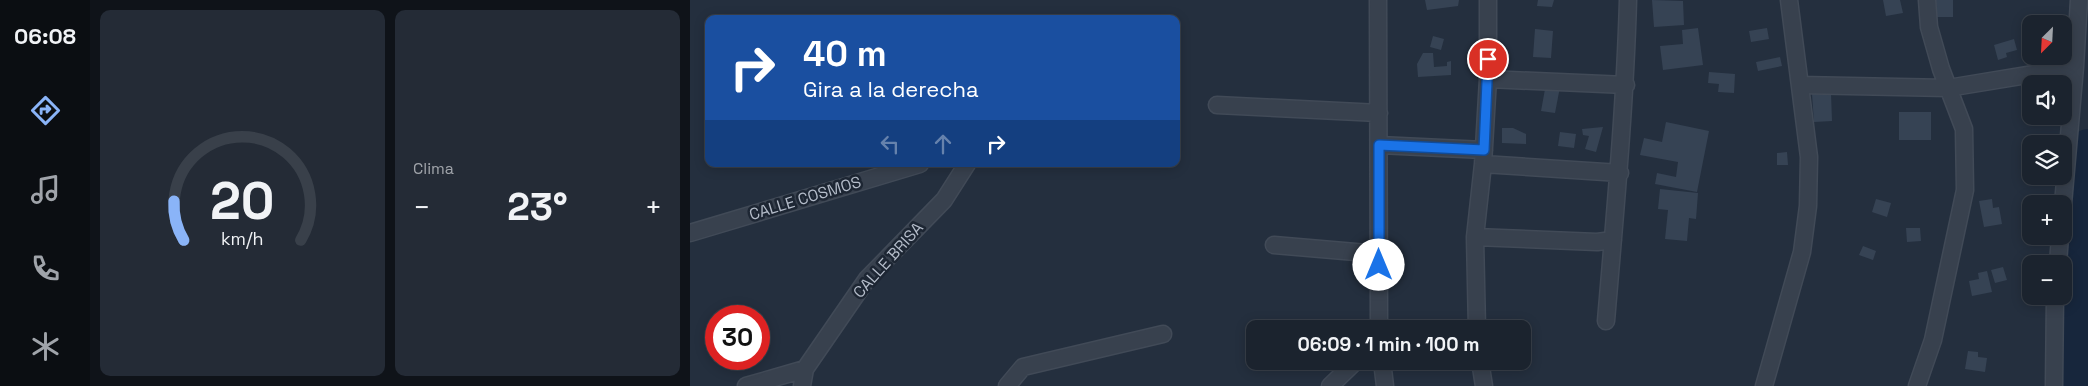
<!DOCTYPE html>
<html lang="es">
<meta charset="utf-8">
<style>
:root{--surface:#1b232e;--page:#242b36;--text:#f1f3f6;--muted:#a0a4aa;--line:#39404a;--accent:#8ab4f8}
body{margin:0;font-family:"Space Grotesk",sans-serif;background:var(--page);color:var(--text);height:100vh;display:flex;flex-direction:column;font-size:19px;white-space:nowrap}
*{box-sizing:border-box;margin:0}
p{font-size:16px;color:var(--muted)}
.icon{flex:none;width:28px;height:28px;fill:none;stroke:currentColor;stroke-width:2;stroke-linecap:round;stroke-linejoin:round}
.map{position:relative;flex:1;overflow:hidden}
.panel{display:flex;flex-direction:column;gap:10px;padding:10px;background:#0f1319;width:600px}
.panel>*{flex:none}
.banner{position:absolute;left:15px;top:15px;width:475px;height:152px;border-radius:10px;box-shadow:0 2px 12px #0003,0 0 0 1px var(--line);background:#1a4fa0;color:#fff;overflow:hidden}
.needle{width:32px;rotate:204deg}
.buttons{position:absolute;left:1332px;top:15px;display:grid;gap:10px}
.buttons a{display:grid;place-items:center;width:50px;height:50px;border-radius:10px;background:var(--surface);box-shadow:0 2px 12px #0003,0 0 0 1px var(--line);font-size:25px}
.speed{position:absolute;left:15px;top:305px;display:flex;gap:10px;font-size:25px;font-weight:700;text-align:center}
.speed>*{display:grid;place-content:center;width:65px;height:65px;border-radius:50%;background:var(--surface);box-shadow:0 2px 12px #0003,0 0 0 1px var(--line);line-height:1}
.speed .limit{border:8px solid #d22;background:#fff;color:#111}
.pin{position:absolute;display:grid;place-items:center;width:42px;height:42px;color:#fff;margin:-21px;border:2px solid #fff;border-radius:50%;box-shadow:0 1px 5px #0007}
.me{position:absolute;width:55px;margin:-28px;rotate:0deg;stroke-linejoin:round;filter:drop-shadow(0 0 4px #0008)}
.turn{display:flex;align-items:center;gap:18px;height:105px;padding:0 15px;font-size:22px}
.turn .icon{width:65px;height:65px;stroke-width:2.5}
.turn b{display:block;font-size:35px;line-height:42px}
.lanes{display:flex;align-items:center;height:48px;padding:0 15px;background:#0003;justify-content:center;gap:25px;direction:ltr}
.lanes .off{opacity:.35}
.big{font-size:38px;font-weight:600;line-height:1.1}
.panel .widget{flex:1;display:flex;flex-direction:column;justify-content:center;gap:8px;min-width:0;padding:0 18px;border-radius:10px;background:var(--page)}
.panel .dial{align-items:center;gap:0}
.dial svg{height:130px;overflow:visible;fill:none;stroke:var(--line);stroke-width:7;stroke-linecap:round;text-anchor:middle}
.dial text{fill:var(--text);stroke:none}
.heat{display:flex;justify-content:space-between;align-items:center;font-size:28px;direction:ltr}
.panel .tiles{flex:1;display:grid;gap:10px;grid-template-columns:repeat(2,1fr)}
.trip{position:absolute;left:556px;top:320px;width:285px;height:50px;border-radius:10px;background:var(--surface);box-shadow:0 2px 12px #0003,0 0 0 1px var(--line);font-weight:600;line-height:50px;text-align:center}
main{display:flex;flex:1;min-height:0}
.tabs{display:flex;flex-direction:column;width:90px;justify-content:space-around;align-items:center;background:#0b0e12;color:var(--muted)}
.tabs .icon{width:35px;height:35px}
.tabs .on{color:var(--accent)}
.tabs b{font-size:22px;color:var(--text)}
.map>svg:first-child{display:block}
.lines{fill:none;stroke-linecap:round;stroke-linejoin:round}
.river{stroke:#17263c;stroke-width:36}
.building{fill:#364354}
.street-casing{stroke:#414a57;stroke-width:19}
.street{stroke:#38414e;stroke-width:16}
.route-casing{stroke:#114b97;stroke-width:12}
.route{stroke:#1a73e8;stroke-width:9}
.labels{text-anchor:middle;dominant-baseline:central;stroke-width:5;stroke-linejoin:round;paint-order:stroke}
.street-label{font-size:16px;fill:#b4bcc9;stroke:#1d2633}
</style>
<main>
<nav class="tabs">
<b>06:08</b>
<svg class="icon on" aria-label="directions" viewBox="0 0 24 24"><path d="M12 3l9 9-9 9-9-9zM9 14v-3h6M13 9l2 2-2 2"/></svg>
<svg class="icon" aria-label="music" viewBox="0 0 24 24"><path d="M9 18V5l10-2v13"/><circle cx="6" cy="18" r="3"/><circle cx="16" cy="16" r="3"/></svg>
<svg class="icon" aria-label="phone" viewBox="0 0 24 24"><path d="M5 4h4l2 5-3 2q2 4 5 5l2-3 5 2v4C11 20 4 13 5 4z"/></svg>
<svg class="icon" aria-label="climate" viewBox="0 0 24 24"><path d="M12 3v18M4 7l16 10M4 17L20 7"/></svg>
</nav>
<section class="panel">
<div class="tiles">
<div class="widget dial"><svg viewBox="0 0 100 80">
<path d="M14 69A42 42 0 1 1 86 69"/>
<path d="M14 69A42 42 0 0 1 8 45" stroke="#8ab4f8"/>
<text x="50" y="56" font-size="32" font-weight="700">20</text>
<text x="50" y="72" font-size="11">km/h</text>
</svg></div>
<div class="widget"><p>Clima</p>
<div class="heat"><a>−</a><b class="big">23°</b><a>+</a></div>
</div>
</div>
</section>
<div class="map">
<svg width="1398" height="386" viewBox="0 0 1398 386">
<rect width="100%" height="100%" fill="#242f3e"/>
<g class="lines">
<path class="river" d="M1386,386L1384,278L1398,147"/>
</g>
<path class="building" d="M735,0H769L768,6L737,10Z
M848,0H864L862,7L847,6Z
M962,0L993,1L994,25L964,27Z
M1193,0H1210L1213,13L1196,16Z
M1243,0H1263V17H1244Z
M1008,28L1013,65L973,70L970,46L993,44L992,30Z
M1077,28L1079,39L1061,42L1059,31Z
M845,29L863,31L861,58L843,57Z
M743,36L754,39L751,50L740,47Z
M1324,39L1327,50L1316,53L1317,57L1308,60L1304,45Z
M733,53H743L744,67L757,66V62L761,61V75L728,77L727,64Z
M1090,57L1092,66L1068,71L1066,62Z
M1019,72L1045,74L1044,93L1028,92L1029,84L1018,83Z
M870,87L865,113L851,111L855,89Z
M1141,93L1142,121L1124,122L1122,94Z
M1209,112H1241V140H1209Z
M976,122L1019,131L1007,192L965,184L967,173L986,177L988,162L950,155L954,138L972,142Z
M913,127L906,152L895,149L899,136L893,135L892,129Z
M812,128H823L836,134V144L812,143Z
M870,132L886,134L884,148L868,146Z
M1097,152L1098,165H1087V153Z
M970,189L1008,193L1006,219L999,218L997,241L975,239L978,210L968,209Z
M1186,199L1201,203L1197,217L1182,212Z
M1302,199L1303,208L1309,207L1312,224L1294,227L1289,201Z
M1216,228H1230L1231,241L1217,242Z
M1173,246L1186,251L1183,260L1169,255Z
M1313,267L1317,280L1305,283L1301,270Z
M1297,271L1302,292L1282,296L1279,281L1289,279L1288,273Z
M1278,351L1288,352V357L1297,358L1295,372L1275,369Z"/>
<g class="lines">
<defs>
<path id="street" d="M688,0L689,329
M798,79L936,85
M1110,85L1258,88L1385,67
M527,105L689,113
M689,145L794,150
M793,164L930,173
M1373,204L1385,67L1389,0
M0,233L230,164
M785,237L907,242L923,240
M584,245L689,254
M1368,264L1370,236
M916,321C925,214 935,107 938,0
M787,329L785,237L793,164L798,79V0
M692,361L695,386
M790,361L794,386
M56,386L115,369
M112,386L115,369L177,279L254,200L277,164
M317,386L333,367L473,334
M640,386L666,361
M1074,386L1112,252L1118,206L1119,157L1099,0
M1227,386L1243,340L1275,190L1274,129L1251,69L1239,27L1237,0
M1364,386L1365,296"/>
</defs>
<use href="#street" class="street-casing"/>
<use href="#street" class="street"/>
</g>
<g class="lines">
<defs>
<path id="route" d="M689,265V145L794,150L798,59"/>
</defs>
<use href="#route" class="route-casing"/>
<use href="#route" class="route"/>
</g>
<g class="labels">
<g class="street-label">
<text transform="translate(115 198) rotate(-17)">CALLE COSMOS</text>
<text transform="translate(198 260) rotate(-48)">CALLE BRISA</text>
</g>
</g>
</svg>
<div class="buttons">
<a><svg class="needle" viewBox="-14 -14 28 28"><path d="M0-13l5 13h-10z" fill="#e53935"/><path d="M0 13l5-13h-10z" fill="#a0a4aa"/></svg></a>
<a><svg class="icon" aria-label="sound" viewBox="0 0 24 24"><path d="M4 9h4l5-4v14l-5-4H4zM17 9q2 3 0 6"/></svg></a>
<a><svg class="icon" aria-label="layers" viewBox="0 0 24 24"><path d="M12 4l9 5-9 5-9-5zM3 14l9 5 9-5"/></svg></a>
<a>+</a>
<a>−</a>
</div>
<div class="speed"><div class="limit">30</div></div>
<div class="pin" style="left:798px;top:59px;background:#d93025"><svg class="icon" aria-label="arrive" viewBox="0 0 24 24"><path d="M6 21V4h12l-3 4 3 4H6"/></svg></div>
<svg class="me" style="left:689px;top:265px" viewBox="-20 -20 40 40"><circle r="19" fill="#fff"/><path d="M0-13L10 11 0 6-10 11z" fill="#1a73e8"/></svg>
<div class="trip">06:09 · 1 min · 100 m</div>
<div class="banner">
<div class="turn"><svg class="icon" aria-label="right" viewBox="0 0 24 24"><path d="M7 20v-9h11M14 6l5 5-5 5"/></svg><div><b>40 m</b>Gira a la derecha</div></div>
<div class="lanes"><svg class="icon off" aria-label="left" viewBox="0 0 24 24"><path d="M17 20v-9H6M10 6l-5 5 5 5"/></svg><svg class="icon off" aria-label="ahead" viewBox="0 0 24 24"><path d="M12 20V5M6 11l6-6 6 6"/></svg><svg class="icon" aria-label="right" viewBox="0 0 24 24"><path d="M7 20v-9h11M14 6l5 5-5 5"/></svg></div>
</div>
</div>
</main>
